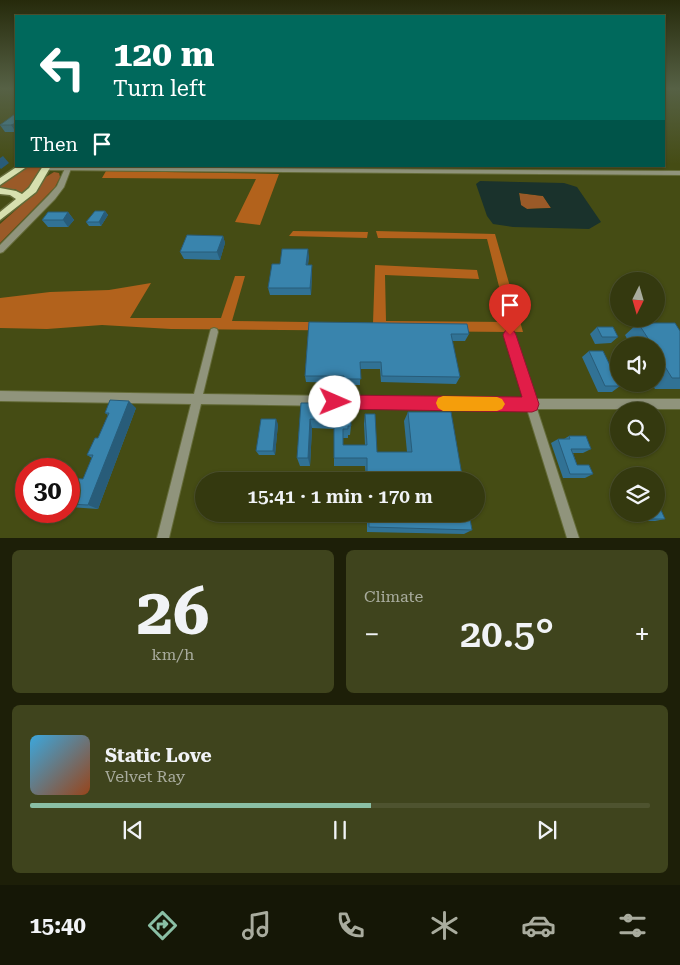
<!DOCTYPE html>
<meta charset="utf-8">
<style>
:root{--surface:#34390f;--page:#3f441d;--text:#f1f3f6;--muted:#a9ac9e;--line:#4e532f;--accent:#8abfa5}
body{margin:0;font-family:"Roboto Serif",serif;background:var(--page);color:var(--text);height:100vh;display:flex;flex-direction:column;font-size:19px;white-space:nowrap}
*{box-sizing:border-box;margin:0}
p{font-size:16px;color:var(--muted)}
.icon{flex:none;width:28px;height:28px;fill:none;stroke:currentColor;stroke-width:2;stroke-linecap:round;stroke-linejoin:round}
.map{position:relative;height:538px;overflow:hidden}
.sheet{display:flex;flex-direction:column;gap:12px;padding:12px;background:#1d1f08;flex:1}
.sheet>*{flex:none}
.hud{position:absolute;left:15px;top:15px;width:650px;height:152px;border-radius:0px;box-shadow:0 1px 4px #0004,0 0 0 1px var(--line);background:#00695c;color:#fff;overflow:hidden}
.needle{width:32px;rotate:185deg}
.buttons{position:absolute;left:610px;top:272px;display:grid;gap:10px}
.buttons a{display:grid;place-items:center;width:55px;height:55px;border-radius:50%;background:var(--surface);box-shadow:0 1px 4px #0004,0 0 0 1px var(--line);font-size:25px}
.speed{position:absolute;left:15px;top:458px;display:flex;gap:10px;font-size:25px;font-weight:700;text-align:center}
.speed>*{display:grid;place-content:center;width:65px;height:65px;border-radius:50%;background:var(--surface);box-shadow:0 1px 4px #0004,0 0 0 1px var(--line);line-height:1}
.speed .limit{border:8px solid #d22;background:#fff;color:#111}
.pin{position:absolute;display:grid;place-items:center;width:42px;height:42px;color:#fff;margin:-51px -21px;border-radius:50% 50% 50% 0;rotate:-45deg;box-shadow:0 0 5px #0007}
.pin .icon{rotate:45deg}
.me{position:absolute;width:55px;margin:-28px;rotate:91deg;stroke-linejoin:round;filter:drop-shadow(0 0 4px #0008)}
.turn{display:flex;align-items:center;gap:18px;height:105px;padding:0 15px;font-size:22px}
.turn .icon{width:65px;height:65px;stroke-width:2.5}
.turn b{display:block;font-size:35px;line-height:42px}
.then{display:flex;align-items:center;height:48px;padding:0 15px;background:#0003;gap:10px;font-size:19px}
.big{font-size:38px;font-weight:600;line-height:1.1}
.sheet .card{flex:1;display:flex;flex-direction:column;justify-content:center;gap:8px;min-width:0;padding:0 18px;border-radius:8px;background:var(--page)}
.sheet .dial{align-items:center;gap:0}
.dial b{font-size:65px;line-height:1}
.song{display:flex;align-items:center;gap:15px}
.cover{width:60px;height:60px;border-radius:8px;background:linear-gradient(135deg,hsl(200 70% 55%),hsl(20 70% 35%))}
.played{height:5px;border-radius:2px;background:linear-gradient(90deg,var(--accent) 55%,var(--line) 55%)}
.keys{display:flex;justify-content:space-around;direction:ltr}
.heat{display:flex;justify-content:space-between;align-items:center;font-size:28px;direction:ltr}
.sheet .tiles{flex:1;display:grid;gap:12px;grid-template-columns:1fr 1fr}
.card:last-child{grid-column:span 2}
.trip{position:absolute;left:195px;top:472px;width:290px;height:50px;border-radius:25px;background:var(--surface);box-shadow:0 1px 4px #0004,0 0 0 1px var(--line);font-weight:600;line-height:50px;text-align:center}
.dock{display:flex;height:80px;justify-content:space-around;align-items:center;background:#151706;color:var(--muted)}
.dock .icon{width:35px;height:35px}
.dock .on{color:var(--accent)}
.dock b{font-size:22px;color:var(--text)}
.map>svg:first-child{display:block}
.green{fill:#9a5a28}
.forest{fill:#b2621c}
.water{fill:#1a322c;fill-rule:evenodd}
.lines{fill:none;stroke-linecap:round;stroke-linejoin:round}
.minor-casing{stroke:#646b38;stroke-width:2}
.tertiary-casing{stroke:#646b38;stroke-width:2}
.primary-casing{stroke:#646b38;stroke-width:3}
.minor{fill:#90947c;fill-rule:evenodd}
.tertiary{fill:#90947c;fill-rule:evenodd}
.primary{fill:#d7e0af;fill-rule:evenodd}
.wall{fill:#317295}
.shaded-wall{fill:#285c79}
.building{fill:#3984ad;stroke:#285c79}
.route{fill:#e11d48;stroke:#92132f}
.slow{fill:#f59e0b}
</style>
<div class="map">
<svg width="680" height="538" viewBox="0 0 680 538">
<rect width="100%" height="100%" fill="#454c14"/>
<path class="green" d="M28,166H42L38,178L24,195L15,189L0,190V185Z
M54,172L59,173L60,177L55,187L0,243V224L35,193L46,177Z
M519,193L543,196L551,208L527,209L521,206Z"/>
<path class="forest" d="M106,171L279,174L260,225L235,222L256,179L102,178Z
M293,231L368,232L367,238L289,236Z
M376,231L495,234L523,332L171,329L102,325L47,329L0,328V298L50,292L109,290L151,283L130,318H221L235,276H245L232,321L373,323L375,265L477,270L479,279L385,275L386,321L508,322L487,239L378,238Z"/>
<path class="water" d="M480,181L564,183L577,187L601,222L589,229L513,227L493,224L487,216L476,184ZM519,193L543,196L551,208L527,209L521,205Z"/>
<g class="lines">
<defs>
<path id="minor" d="M46,167L680,171V175L44,170L43,169Z
M214,328L217,329L218,332L203,394L524,399L505,335L506,332L509,331L512,332L513,335L534,399H680V409H537L579,538H567L527,409L201,404L169,538H157L191,404L0,401V391L194,394L210,332L211,329Z"/>
<path id="tertiary" d="M66,166H72L64,187L55,199L3,252L0,253V245L49,195L57,186Z"/>
<path id="primary" d="M18,166H28L0,185V178Z
M43,166H51L36,192L0,220V212L16,199L10,195L0,194V188L16,191L22,194L29,188Z"/>
</defs>
<use href="#minor" class="minor-casing"/>
<use href="#tertiary" class="tertiary-casing"/>
<use href="#primary" class="primary-casing"/>
<use href="#minor" class="minor"/>
<use href="#tertiary" class="tertiary"/>
<use href="#primary" class="primary"/>
</g>
<path class="wall" d="M16,115V132H5L0,125Z
M105,211L108,215L101,226H89L86,222Z
M68,212L74,220L68,227H48L42,220Z
M223,236L225,243L220,260L184,259L180,252Z
M309,256L308,265L312,272L311,295H270L268,288L280,264Z
M309,322L469,334L465,341H452L460,377L456,384L381,382L380,369H360V385H344V383L306,382L305,376Z
M638,323L680,331V389H655L652,384H656V346H631L625,335Z
M597,327L618,337L611,343L595,344L590,334Z
M589,351L620,386L612,392H598L582,357Z
M301,403L351,426L350,435H348V438H343V445H365L364,424L365,414L377,452H407L404,421L408,412L463,481H366L365,466H334V429L312,428L310,466H300L297,458Z
M136,408L98,509L69,507V478L83,479L92,458L87,455L98,438L108,415L105,413Z
M278,424L275,455H259L256,451Z
M569,436L591,449L583,453H573L577,465L593,474L585,478H563L551,443L558,439H564Z
M367,514H469L472,530L464,534L367,532Z
M638,514H656L665,519L655,521H641Z"/>
<path class="shaded-wall" d="M16,123V132L11,125Z
M3,156L9,163L1,169L0,168V158Z
M105,211L108,215L101,226L99,222Z
M68,212L74,220L68,227L63,220Z
M223,236L225,243L220,260L217,252Z
M308,249L309,256L307,272L306,265Z
M312,265V272L311,295L310,288Z
M129,401L136,408L98,509L88,505Z
M276,419L278,424L275,455L273,451Z
M310,419L312,428L310,466L308,458Z"/>
<path class="building" d="M15,114L16,115V123L11,125H0Z
M95,211H105L99,222H86Z
M48,212H68L63,220H42Z
M187,235L223,236L217,252H180Z
M282,249H308L306,265H312L310,288H268L272,264H280Z
M309,322L467,324L469,334H451L460,377L382,376L381,362H360L361,379H344V376H305Z
M638,323H675L680,331V378H672L656,352V346H653Z
M597,327H613L618,337H602Z
M589,351H603L620,386H605Z
M110,400L129,401L88,505L69,504V478L83,479L93,455H87L95,438H98L109,413H105Z
M301,403H350L351,426H348V429H343V445H367L365,414H375L377,452H412L408,412H451L463,481H367V458H334V420L310,419L308,458H297Z
M261,419H276L273,451H256Z
M569,436H586L591,449H571L577,465H589L593,474H570L558,439H570Z
M656,499L665,519H651L649,514H656Z
M369,514H469L472,530L369,527Z"/>
<linearGradient id="sky" x2="0" y2="1"><stop stop-color="#262a0b"/><stop offset="0.54" stop-color="#566145"/><stop offset="1" stop-color="#566145" stop-opacity="0"/></linearGradient>
<rect width="680" height="164" fill="url(#sky)"/>
<path class="route" d="M510,329L514,331L516,335L539,404L537,410L532,412L335,409L330,407L328,402L330,397L335,395L522,397L503,335L505,331Z"/>
<path class="slow" d="M443,396L497,397L502,399L505,404L502,409L497,411H443L438,408L436,403L438,398Z"/>
</svg>
<div class="buttons">
<a><svg class="needle" viewBox="-14 -14 28 28"><path d="M0-13l5 13h-10z" fill="#e53935"/><path d="M0 13l5-13h-10z" fill="#a9ac9e"/></svg></a>
<a><svg class="icon" aria-label="sound" viewBox="0 0 24 24"><path d="M4 9h4l5-4v14l-5-4H4zM17 9q2 3 0 6"/></svg></a>
<a><svg class="icon" aria-label="search" viewBox="0 0 24 24"><circle cx="10" cy="10" r="6"/><path d="M15 15l6 6"/></svg></a>
<a><svg class="icon" aria-label="layers" viewBox="0 0 24 24"><path d="M12 4l9 5-9 5-9-5zM3 14l9 5 9-5"/></svg></a>
</div>
<div class="speed"><div class="limit">30</div></div>
<div class="pin" style="left:510px;top:335px;background:#d93025"><svg class="icon" aria-label="arrive" viewBox="0 0 24 24"><path d="M6 21V4h12l-3 4 3 4H6"/></svg></div>
<svg class="me" style="left:335px;top:402px" viewBox="-20 -20 40 40"><circle r="19" fill="#fff"/><path d="M0-13L10 11 0 6-10 11z" fill="#e11d48"/></svg>
<div class="trip">15:41 · 1 min · 170 m</div>
<div class="hud">
<div class="turn"><svg class="icon" aria-label="left" viewBox="0 0 24 24"><path d="M17 20v-9H6M10 6l-5 5 5 5"/></svg><div><b>120 m</b>Turn left</div></div>
<div class="then">Then<svg class="icon" aria-label="arrive" viewBox="0 0 24 24"><path d="M6 21V4h12l-3 4 3 4H6"/></svg></div>
</div>
</div>
<section class="sheet">
<div class="tiles">
<div class="card dial"><b>26</b><p>km/h</p></div>
<div class="card"><p>Climate</p>
<div class="heat"><a>−</a><b class="big">20.5°</b><a>+</a></div>
</div>
<div class="card">
<div class="song"><i class="cover"></i><div><b>Static Love</b><p>Velvet Ray</p></div></div>
<div class="played"></div>
<div class="keys"><svg class="icon" aria-label="previous" viewBox="0 0 24 24"><path d="M18 5L8 12l10 7zM5 5v14"/></svg><svg class="icon" aria-label="pause" viewBox="0 0 24 24"><path d="M8 5v14M16 5v14"/></svg><svg class="icon" aria-label="next" viewBox="0 0 24 24"><path d="M6 5l10 7-10 7zM19 5v14"/></svg></div>
</div>
</div>
</section>
<nav class="dock">
<b>15:40</b>
<svg class="icon on" aria-label="directions" viewBox="0 0 24 24"><path d="M12 3l9 9-9 9-9-9zM9 14v-3h6M13 9l2 2-2 2"/></svg>
<svg class="icon" aria-label="music" viewBox="0 0 24 24"><path d="M9 18V5l10-2v13"/><circle cx="6" cy="18" r="3"/><circle cx="16" cy="16" r="3"/></svg>
<svg class="icon" aria-label="phone" viewBox="0 0 24 24"><path d="M5 4h4l2 5-3 2q2 4 5 5l2-3 5 2v4C11 20 4 13 5 4z"/></svg>
<svg class="icon" aria-label="climate" viewBox="0 0 24 24"><path d="M12 3v18M4 7l16 10M4 17L20 7"/></svg>
<svg class="icon" aria-label="car" viewBox="0 0 24 24"><path d="M5 17H2v-5l4-1 3-4h7l3 4 3 1v5h-3M9 17h6M6 11h13"/><circle cx="7" cy="17" r="2"/><circle cx="17" cy="17" r="2"/></svg>
<svg class="icon" aria-label="filters" viewBox="0 0 24 24"><path d="M4 7h16M4 17h16"/><circle cx="9" cy="7" r="2"/><circle cx="15" cy="17" r="2"/></svg>
</nav>
